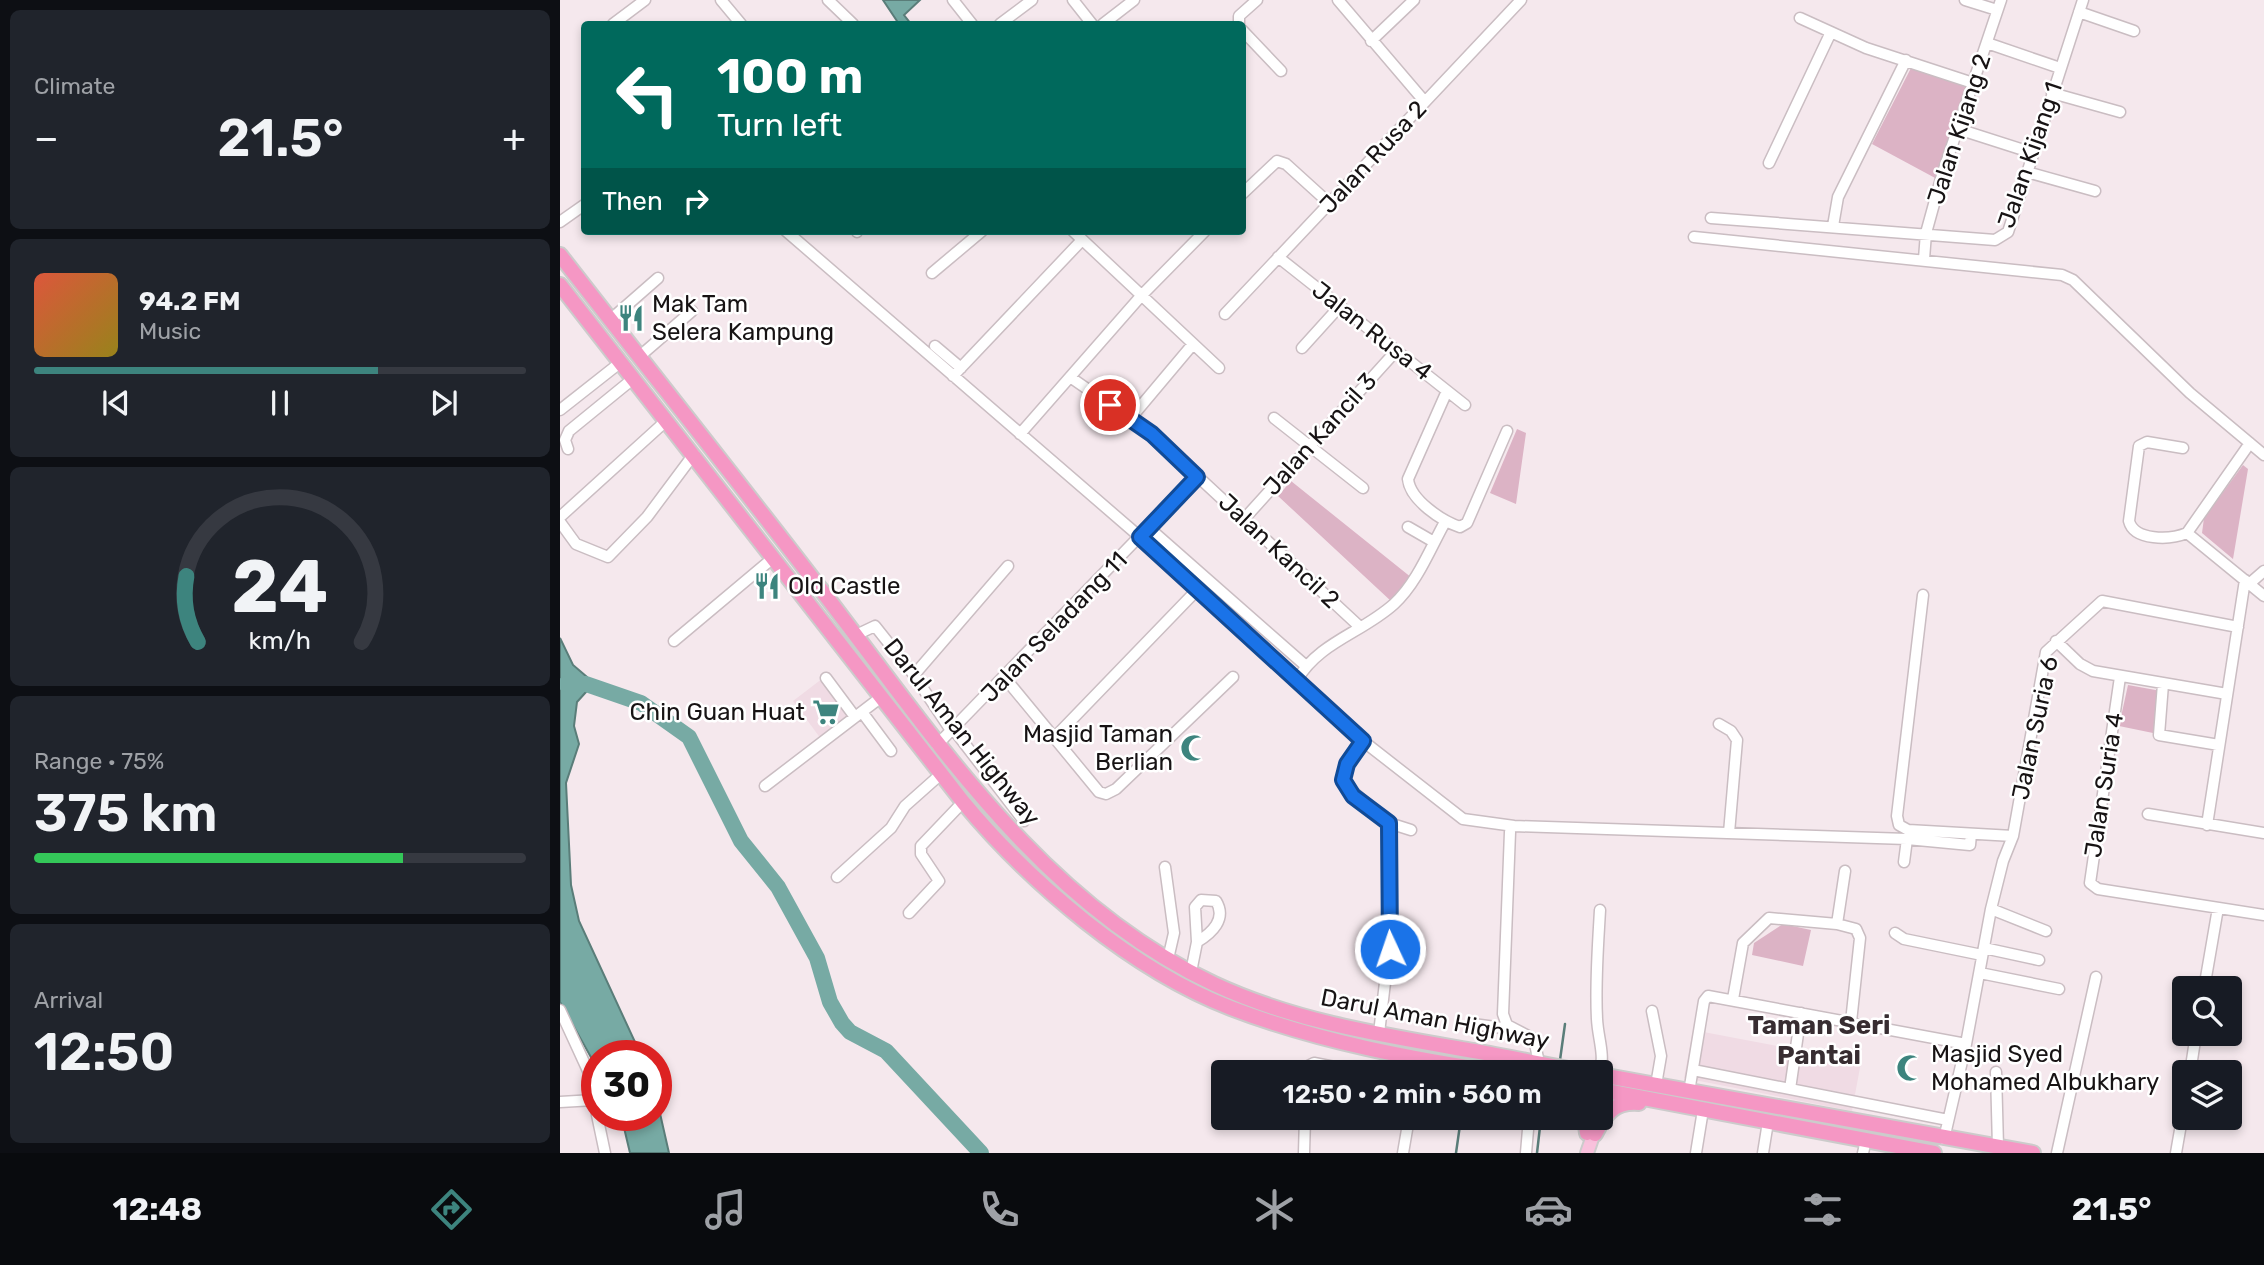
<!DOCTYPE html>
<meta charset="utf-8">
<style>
:root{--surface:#171b24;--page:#20242c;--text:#f1f3f6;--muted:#9ea1a6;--line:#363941;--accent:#3d847e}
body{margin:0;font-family:Rubik,sans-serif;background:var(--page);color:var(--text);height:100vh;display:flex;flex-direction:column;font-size:26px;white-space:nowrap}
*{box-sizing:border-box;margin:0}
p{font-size:23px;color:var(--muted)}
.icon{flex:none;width:38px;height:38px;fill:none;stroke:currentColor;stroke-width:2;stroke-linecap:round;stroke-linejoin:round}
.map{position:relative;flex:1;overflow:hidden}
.drawer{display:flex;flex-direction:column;gap:10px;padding:10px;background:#0d0f14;width:560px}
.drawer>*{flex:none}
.guide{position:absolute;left:21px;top:21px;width:665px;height:214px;border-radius:7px;box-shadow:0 4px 10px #0003;background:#00695c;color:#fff;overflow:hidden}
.fabs{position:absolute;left:1612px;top:976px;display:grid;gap:14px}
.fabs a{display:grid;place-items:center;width:70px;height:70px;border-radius:7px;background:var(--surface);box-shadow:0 4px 10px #0003;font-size:35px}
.speed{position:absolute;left:21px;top:1040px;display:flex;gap:14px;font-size:35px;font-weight:700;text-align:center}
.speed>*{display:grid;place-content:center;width:91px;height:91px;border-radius:50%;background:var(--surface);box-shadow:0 4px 10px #0003;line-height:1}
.speed .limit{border:10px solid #d22;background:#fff;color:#111}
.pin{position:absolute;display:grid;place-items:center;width:60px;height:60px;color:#fff;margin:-30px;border:4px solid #fff;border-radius:50%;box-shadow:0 2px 7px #0007}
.me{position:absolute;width:77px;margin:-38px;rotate:357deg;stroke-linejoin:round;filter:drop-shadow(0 0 5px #0008)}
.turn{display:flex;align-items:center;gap:24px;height:147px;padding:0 21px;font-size:32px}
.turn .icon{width:91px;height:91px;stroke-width:2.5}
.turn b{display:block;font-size:49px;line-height:60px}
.then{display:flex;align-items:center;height:66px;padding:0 21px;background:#0003;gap:14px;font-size:26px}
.big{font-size:52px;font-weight:600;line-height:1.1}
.drawer .card{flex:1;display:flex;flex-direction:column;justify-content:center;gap:10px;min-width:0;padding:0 24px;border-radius:10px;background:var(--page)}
.drawer .dial{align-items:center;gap:0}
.dial svg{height:182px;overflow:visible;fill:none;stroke:var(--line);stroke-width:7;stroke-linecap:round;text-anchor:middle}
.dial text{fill:var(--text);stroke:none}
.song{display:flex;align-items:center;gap:21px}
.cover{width:84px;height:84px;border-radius:10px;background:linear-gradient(135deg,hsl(10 70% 55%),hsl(50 70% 35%))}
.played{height:7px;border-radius:4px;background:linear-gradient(90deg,var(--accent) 70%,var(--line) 70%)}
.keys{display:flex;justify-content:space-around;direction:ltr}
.heat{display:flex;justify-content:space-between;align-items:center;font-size:38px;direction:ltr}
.charge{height:10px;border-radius:5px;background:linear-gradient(90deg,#34c759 75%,var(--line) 0)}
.trip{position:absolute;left:651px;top:1060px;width:402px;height:70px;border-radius:7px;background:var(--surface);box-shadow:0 4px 10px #0003;font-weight:600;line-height:70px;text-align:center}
.dock{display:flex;height:112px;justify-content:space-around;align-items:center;background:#090b0e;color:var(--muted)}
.dock .icon{width:49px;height:49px}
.dock .current{color:var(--accent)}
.dock b{font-size:32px;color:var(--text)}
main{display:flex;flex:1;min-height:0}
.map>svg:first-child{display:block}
.built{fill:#f0dbe4}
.green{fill:#dcb3c5}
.water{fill:#77aaa4;stroke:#5a7d79;stroke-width:2}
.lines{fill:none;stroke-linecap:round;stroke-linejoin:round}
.stream{stroke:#5a7d79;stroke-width:2.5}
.river{stroke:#77aaa4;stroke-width:16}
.minor-casing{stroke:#cabdc2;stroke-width:13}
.major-casing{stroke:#cccbcb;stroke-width:16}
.highway-casing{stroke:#cccbcb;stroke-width:18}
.minor{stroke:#fff;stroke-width:10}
.major{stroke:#f9c1dc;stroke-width:12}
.highway{stroke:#f597c4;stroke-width:14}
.route-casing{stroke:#114b97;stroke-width:18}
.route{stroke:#1a73e8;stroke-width:12}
.labels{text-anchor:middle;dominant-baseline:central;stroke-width:5;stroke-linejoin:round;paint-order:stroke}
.street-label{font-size:24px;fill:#171314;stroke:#fff}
.poi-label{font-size:24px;fill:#171314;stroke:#fff;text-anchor:start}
.neighbourhood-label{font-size:26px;font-weight:bold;fill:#372d31;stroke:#fff}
</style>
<main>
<section class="drawer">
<div class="card"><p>Climate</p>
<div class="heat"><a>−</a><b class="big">21.5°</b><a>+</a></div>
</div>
<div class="card">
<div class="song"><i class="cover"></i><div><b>94.2 FM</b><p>Music</p></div></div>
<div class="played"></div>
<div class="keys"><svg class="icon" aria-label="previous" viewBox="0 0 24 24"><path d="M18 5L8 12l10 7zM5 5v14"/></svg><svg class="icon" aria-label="pause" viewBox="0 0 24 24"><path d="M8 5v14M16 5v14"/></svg><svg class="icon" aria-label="next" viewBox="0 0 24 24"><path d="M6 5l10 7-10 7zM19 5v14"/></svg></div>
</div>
<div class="card dial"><svg viewBox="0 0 100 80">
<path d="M14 69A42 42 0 1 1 86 69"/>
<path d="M14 69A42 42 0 0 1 9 40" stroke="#3d847e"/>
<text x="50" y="56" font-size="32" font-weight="700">24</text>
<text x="50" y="72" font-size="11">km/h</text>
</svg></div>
<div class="card"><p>Range · 75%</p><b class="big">375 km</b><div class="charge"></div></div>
<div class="card"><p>Arrival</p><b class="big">12:50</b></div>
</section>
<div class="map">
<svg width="1704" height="1153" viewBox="0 0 1704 1153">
<rect width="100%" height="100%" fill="#f5e8ed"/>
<path class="built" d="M267,675L296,713L261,739L233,701Z
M1133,1030L1301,1062L1292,1111L1124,1078Z"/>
<path class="green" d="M1351,68L1409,88L1377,179L1312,144Z
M957,429L966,433L956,504L930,493Z
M1683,465L1688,469L1673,559L1642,533L1644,518Z
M731,481L852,578L832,602L718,496Z
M1568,685L1601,691L1593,733L1559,726Z
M1223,924L1251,930L1243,966L1192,955L1194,943Z"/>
<path class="water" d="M323,0H360L344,15L351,24H339Z
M0,638L13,665L27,677L26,692L17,702L14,726L19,744L6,783L11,885L19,921L81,1055H37V1068L0,1002Z
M96,1108L99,1109L109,1153H70L61,1115H96Z"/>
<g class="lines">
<path class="stream" d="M1000,1060L1005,1024
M896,1153L901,1118
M977,1153L981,1118"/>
<path class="river" d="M6,684H26L81,703L129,737L181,841L218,887L257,958L270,1002L282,1023L290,1032L326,1051L421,1153"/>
<defs>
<path id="minor" d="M161,0L181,24
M268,0L293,24
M393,0L412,24
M513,0L532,24
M778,0L865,102
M1405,0L1437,10
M1519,12L1574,31
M1240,18L1306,48L1413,83
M53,24L85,0
M440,24L472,0
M543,24L574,0
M679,24V16L697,0
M682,30L721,71
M811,41L854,0
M1427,43L1500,68
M1492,93L1560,112
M1398,129L1473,153
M1209,163L1271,32
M1467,172L1535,191
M682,194L717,161L726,164L769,203
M1151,218L1435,240L1448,232L1523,0
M0,222L24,205
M1273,226L1278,197L1346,60
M226,231L580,537L803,741L903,819L954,826L1347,839L1410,845L1411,834
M297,231V232
M513,231L659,368
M1134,237L1502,275L1513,280L1630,393L1704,455
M718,257L905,405
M1364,259L1366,233L1382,175L1441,0
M372,273L422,231
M665,314L961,0
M50,320L98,278
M375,346L401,368
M742,348L780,306
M80,356L132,311
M393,376L522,240
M510,377L592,434L800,627
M887,391L848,479C850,500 882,521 900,527L907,523L947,431
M0,410L61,362
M714,418L803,488
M570,419L633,344
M460,434L581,296L645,231
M1623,448L1587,442L1579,446L1569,521C1574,541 1610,540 1627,533L1690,443
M8,449L5,440L9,431L74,378
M0,517L107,420
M685,518L836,351
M0,522L16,544L48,557L87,517L134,454
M848,527L874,542
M589,528L746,666
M1627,533L1704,596
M1689,584L1704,571
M1363,595L1337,816L1339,825L1348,830L1453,836
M296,635L315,626L354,675L392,732
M114,641L213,558
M1496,641L1520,664L1533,671L1667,694
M354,675L448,566
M1560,677L1530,883L1538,889L1704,915
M266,678L295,717
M445,678L539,792L546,794L556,789L673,677
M737,680C759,642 802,633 834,604C857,583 870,549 885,522
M1603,684L1599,735L1659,745
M302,712L331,751
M1159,724L1171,731L1177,740L1169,833
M394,730L464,821
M495,737L636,591
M803,741C794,754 779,769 785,785L829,823L851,830
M377,745L637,477
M205,786L320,698
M1588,814L1704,833
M1647,825L1685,580
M950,832L943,1014L947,1025L974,1039L979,1063
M1344,862L1347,839
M605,867L614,933L608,959
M277,877L331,828L345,806L381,774
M1431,909L1486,931
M349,913L379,881L361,854V846L403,802
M1277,924L1285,871
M1335,933L1344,939L1422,955
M1424,948L1479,960
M631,972L637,942L635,907L641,900L656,901C667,919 652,933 637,942
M1420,973L1499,989
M1644,989L1658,908
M1173,999L1183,943L1209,918L1277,924L1296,929L1300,938L1291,1022
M0,1010L29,1073L37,1114
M1092,1011L1101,1056L1096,1085
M913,1024L950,1029
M819,1033L829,949V823
M1133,1070L1388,1120
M1436,1072L1438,1147
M747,1073L748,1066L754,1063L805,1073
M848,1073L851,1056
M865,1073L868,1059
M1040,1073C1045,1053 1038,1039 1037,1019C1035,983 1038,946 1040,910
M1630,1073L1636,1034
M1230,1089L1241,1013
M1129,1092L1144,1001L1148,996L1406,1044
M0,1102L34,1100
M37,1115L45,1153
M1384,1139L1406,1044L1431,909L1443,861L1453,836L1486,652L1542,601L1678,627
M744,1153L745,1118
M843,1153L849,1118
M966,1153L969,1118
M1136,1153L1143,1110
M1203,1153L1208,1122
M1303,1153L1306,1140
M1497,1153L1536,977
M1616,1153L1624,1107"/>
<path id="major" d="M1041,1106L1047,1083
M1027,1153L1036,1127"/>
<path id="highway" d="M0,255C86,366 174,476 259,587C374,736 478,901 654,984C735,1022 827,1036 914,1051C953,1058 991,1066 1030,1073
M0,285L403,802C470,883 572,970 671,1008C759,1042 853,1059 945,1073
M1041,1075L1473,1153
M1041,1090L1374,1153
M1025,1118L1027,1133
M1035,1134C1045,1114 1054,1101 1079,1103"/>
</defs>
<use href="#minor" class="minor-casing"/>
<use href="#major" class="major-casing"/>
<use href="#highway" class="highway-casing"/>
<use href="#minor" class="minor"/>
<use href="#major" class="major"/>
<use href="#highway" class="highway"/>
</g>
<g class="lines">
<defs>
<path id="route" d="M550,405L592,434L637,477L580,537L803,741L787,764L783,780L793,796L829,823L830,949"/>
</defs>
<use href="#route" class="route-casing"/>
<use href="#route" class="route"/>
</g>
<defs>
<symbol id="restaurant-bare" viewBox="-9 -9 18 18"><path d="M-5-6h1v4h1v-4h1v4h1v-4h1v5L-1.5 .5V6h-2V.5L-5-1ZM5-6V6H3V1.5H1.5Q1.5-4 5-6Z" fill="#3d847e" stroke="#fff" stroke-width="2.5" paint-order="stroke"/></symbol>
<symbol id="supermarket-bare" viewBox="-9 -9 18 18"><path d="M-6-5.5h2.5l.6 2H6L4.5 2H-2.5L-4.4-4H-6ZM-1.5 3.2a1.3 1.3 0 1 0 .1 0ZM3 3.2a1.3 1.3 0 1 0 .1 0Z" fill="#3d847e" stroke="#fff" stroke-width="2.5" paint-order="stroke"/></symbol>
<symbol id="mosque-bare" viewBox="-9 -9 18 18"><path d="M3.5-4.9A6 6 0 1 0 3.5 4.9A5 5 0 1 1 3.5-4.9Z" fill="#3d847e" stroke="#fff" stroke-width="2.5" paint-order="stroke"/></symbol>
</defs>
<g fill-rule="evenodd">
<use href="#restaurant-bare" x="52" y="299" width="38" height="38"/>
<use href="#restaurant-bare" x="188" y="567" width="38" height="38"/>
<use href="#supermarket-bare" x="247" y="693" width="38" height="38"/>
<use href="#mosque-bare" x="615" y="729" width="38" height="38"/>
<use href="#mosque-bare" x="1331" y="1049" width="38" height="38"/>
</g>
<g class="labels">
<g class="street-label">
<text transform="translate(1399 129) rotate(-72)">Jalan Kijang 2</text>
<text transform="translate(1470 155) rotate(-71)">Jalan Kijang 1</text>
<text transform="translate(813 157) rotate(-47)">Jalan Rusa 2</text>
<text transform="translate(812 331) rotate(38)">Jalan Rusa 4</text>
<text transform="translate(760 434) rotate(-48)">Jalan Kancil 3</text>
<text transform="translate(719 551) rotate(43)">Jalan Kancil 2</text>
<text transform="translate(494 627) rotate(-46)">Jalan Seladang 11</text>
<text transform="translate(1475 728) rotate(-78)">Jalan Suria 6</text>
<text transform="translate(402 732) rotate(51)">Darul Aman Highway</text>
<text transform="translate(1544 785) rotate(-81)">Jalan Suria 4</text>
<text transform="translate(875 1019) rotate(11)">Darul Aman Highway</text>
</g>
<g class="poi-label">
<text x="92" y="304">Mak Tam<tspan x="92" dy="28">Selera Kampung</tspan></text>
<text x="228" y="586">Old Castle</text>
<text x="245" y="712" text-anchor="end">Chin Guan Huat</text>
<text x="613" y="734" text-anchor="end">Masjid Taman<tspan x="613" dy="28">Berlian</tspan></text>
<text x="1371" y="1054">Masjid Syed<tspan x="1371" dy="28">Mohamed Albukhary</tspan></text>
</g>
<g class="neighbourhood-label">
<text x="1259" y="1025">Taman Seri<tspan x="1259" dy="30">Pantai</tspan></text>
</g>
</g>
</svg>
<div class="fabs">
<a><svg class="icon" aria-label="search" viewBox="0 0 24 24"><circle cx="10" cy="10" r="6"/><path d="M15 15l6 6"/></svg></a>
<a><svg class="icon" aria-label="layers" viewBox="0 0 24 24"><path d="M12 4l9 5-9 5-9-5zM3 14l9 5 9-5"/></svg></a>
</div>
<div class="speed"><div class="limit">30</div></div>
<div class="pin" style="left:550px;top:405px;background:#d93025"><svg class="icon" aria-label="arrive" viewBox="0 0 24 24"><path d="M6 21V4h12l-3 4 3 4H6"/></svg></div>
<svg class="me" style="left:830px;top:949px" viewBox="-20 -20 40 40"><circle r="17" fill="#1a73e8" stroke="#fff" stroke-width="3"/><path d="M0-11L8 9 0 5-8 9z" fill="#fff"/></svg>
<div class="trip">12:50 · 2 min · 560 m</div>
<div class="guide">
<div class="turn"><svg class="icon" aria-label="left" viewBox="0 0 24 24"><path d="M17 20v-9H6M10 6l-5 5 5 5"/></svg><div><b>100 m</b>Turn left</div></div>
<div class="then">Then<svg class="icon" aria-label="right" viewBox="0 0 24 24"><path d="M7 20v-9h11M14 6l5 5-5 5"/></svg></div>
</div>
</div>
</main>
<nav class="dock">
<b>12:48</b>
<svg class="icon current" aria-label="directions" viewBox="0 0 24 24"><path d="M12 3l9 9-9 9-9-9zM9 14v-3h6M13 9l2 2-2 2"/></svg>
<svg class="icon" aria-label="music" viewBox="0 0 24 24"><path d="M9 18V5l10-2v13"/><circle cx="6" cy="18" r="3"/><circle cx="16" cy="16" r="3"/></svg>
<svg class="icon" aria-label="phone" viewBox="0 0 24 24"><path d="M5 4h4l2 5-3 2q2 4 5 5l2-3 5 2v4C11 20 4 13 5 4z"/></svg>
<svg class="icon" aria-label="climate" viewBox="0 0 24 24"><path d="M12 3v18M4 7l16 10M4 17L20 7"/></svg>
<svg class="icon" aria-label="car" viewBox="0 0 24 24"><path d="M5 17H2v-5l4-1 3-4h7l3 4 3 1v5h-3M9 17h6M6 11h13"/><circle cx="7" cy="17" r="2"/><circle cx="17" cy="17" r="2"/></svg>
<svg class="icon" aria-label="filters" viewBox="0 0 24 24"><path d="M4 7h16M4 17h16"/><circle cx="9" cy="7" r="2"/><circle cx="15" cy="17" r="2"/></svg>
<b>21.5°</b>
</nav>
